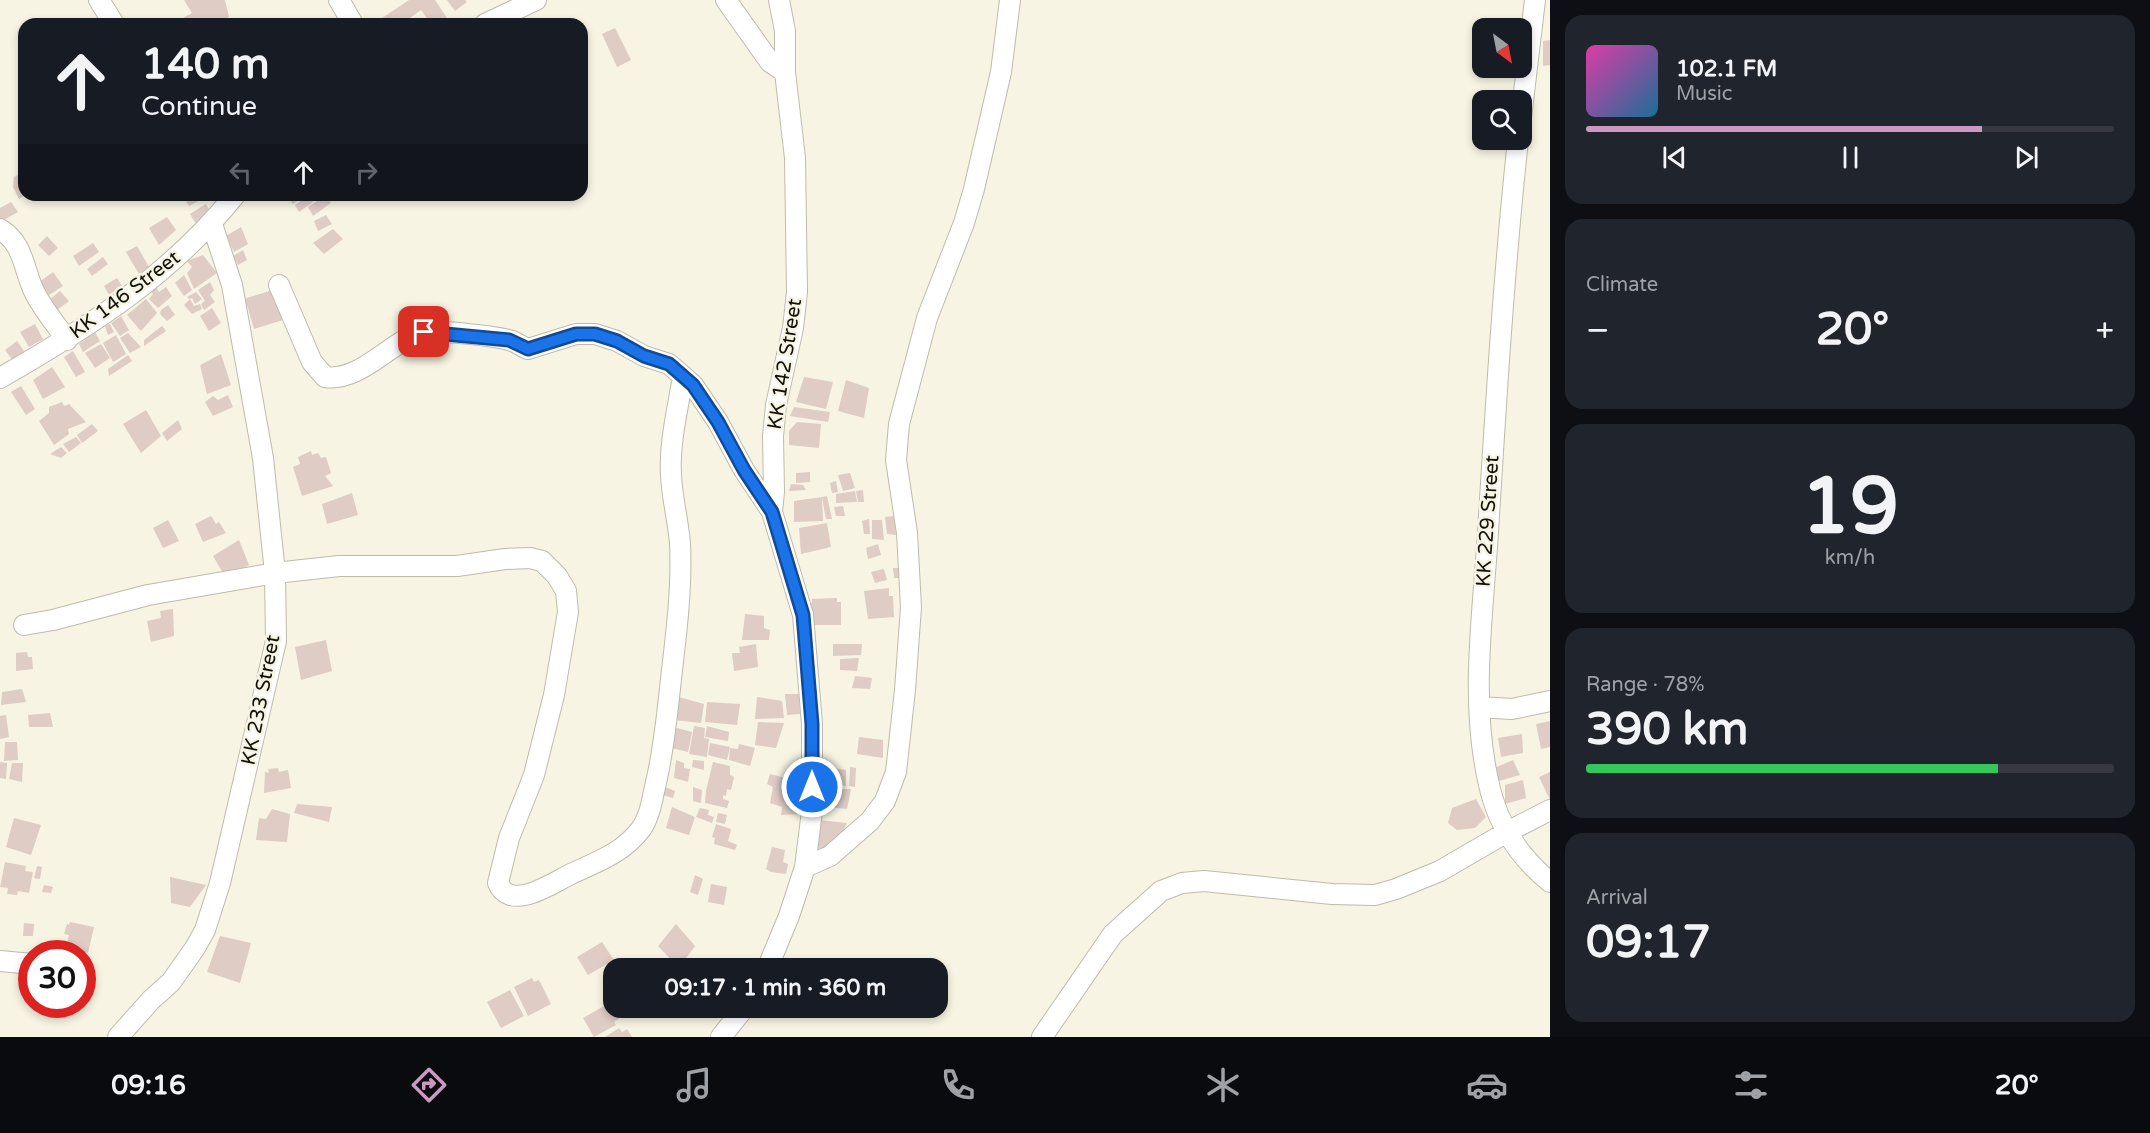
<!DOCTYPE html>
<meta charset="utf-8">
<style>
:root{--surface:#171b24;--page:#20242c;--text:#f1f3f6;--muted:#9ea1a6;--line:#363941;--accent:#cd99c3}
body{margin:0;font-family:"Varela Round",sans-serif;background:var(--page);color:var(--text);height:100vh;display:flex;flex-direction:column;font-size:22px;white-space:nowrap}
*{box-sizing:border-box;margin:0}
p{font-size:20px;color:var(--muted)}
.icon{flex:none;width:33px;height:33px;fill:none;stroke:currentColor;stroke-width:2;stroke-linecap:round;stroke-linejoin:round}
.map{position:relative;flex:1;overflow:hidden}
.details{display:flex;flex-direction:column;gap:15px;padding:15px;background:#0d0f14;width:600px}
.details>*{flex:none}
.top-card{position:absolute;left:18px;top:18px;width:570px;height:183px;border-radius:18px;box-shadow:0 3px 9px #0003;background:#171b24;color:var(--text);overflow:hidden}
.needle{width:39px;rotate:148deg}
.tools{position:absolute;left:1472px;top:18px;display:grid;gap:12px}
.tools a{display:grid;place-items:center;width:60px;height:60px;border-radius:12px;background:var(--surface);box-shadow:0 3px 9px #0003;font-size:30px}
.speed{position:absolute;left:18px;top:940px;display:flex;gap:12px;font-size:30px;font-weight:700;text-align:center}
.speed>*{display:grid;place-content:center;width:78px;height:78px;border-radius:50%;background:var(--surface);box-shadow:0 3px 9px #0003;line-height:1}
.speed .limit{border:9px solid #d22;background:#fff;color:#111}
.pin{position:absolute;display:grid;place-items:center;width:51px;height:51px;color:#fff;margin:-26px;border-radius:12px;box-shadow:0 3px 9px #0006}
.me{position:absolute;width:66px;margin:-33px;rotate:0deg;stroke-linejoin:round;filter:drop-shadow(0 0 4px #0008)}
.turn{display:flex;align-items:center;gap:21px;height:126px;padding:0 24px;font-size:27px}
.turn .icon{width:78px;height:78px;stroke-width:2.5}
.turn b{display:block;font-size:42px;line-height:51px}
.lanes{display:flex;align-items:center;height:57px;padding:0 24px;background:#0003;justify-content:center;gap:30px;direction:ltr}
.lanes .off{opacity:.35}
.big{font-size:45px;font-weight:700;line-height:1.1}
.details .widget{flex:1;display:flex;flex-direction:column;justify-content:center;gap:9px;min-width:0;padding:0 21px;border-radius:18px;background:var(--page)}
.details .dial{align-items:center;gap:0}
.dial b{font-size:78px;line-height:1}
.song{display:flex;align-items:center;gap:18px}
.cover{width:72px;height:72px;border-radius:9px;background:linear-gradient(135deg,hsl(320 70% 55%),hsl(200 70% 35%))}
.played{height:6px;border-radius:3px;background:linear-gradient(90deg,var(--accent) 75%,var(--line) 75%)}
.keys{display:flex;justify-content:space-around;direction:ltr}
.heat{display:flex;justify-content:space-between;align-items:center;font-size:33px;direction:ltr}
.charge{height:9px;border-radius:4px;background:linear-gradient(90deg,#34c759 78%,var(--line) 0)}
.trip{position:absolute;left:603px;top:958px;width:345px;height:60px;border-radius:18px;background:var(--surface);box-shadow:0 3px 9px #0003;font-weight:700;line-height:60px;text-align:center}
.dock{display:flex;height:96px;justify-content:space-around;align-items:center;background:#090b0e;color:var(--muted)}
.dock .icon{width:42px;height:42px}
.dock .current{color:var(--accent)}
.dock b{font-size:27px;color:var(--text)}
main{display:flex;flex:1;min-height:0}
.map>svg:first-child{display:block}
.building{fill:#deccc5}
.lines{fill:none;stroke-linecap:round;stroke-linejoin:round}
.minor-casing{stroke:#bebbac;stroke-width:22}
.minor{stroke:#fff;stroke-width:20}
.route-casing{stroke:#114b97;stroke-width:15}
.route{stroke:#1a73e8;stroke-width:10}
.labels{text-anchor:middle;dominant-baseline:central;stroke-width:5;stroke-linejoin:round;paint-order:stroke}
.street-label{font-size:20px;fill:#12110c;stroke:#f7f4e3}
</style>
<main>
<div class="map">
<svg width="1550" height="1037" viewBox="0 0 1550 1037">
<rect width="100%" height="100%" fill="#f7f4e3"/>
<path class="building" d="M184,0H225L229,17L211,24H187L183,18L192,13Z
M409,0H435L451,24H431L421,10L407,20L410,24H373Z
M447,0H465L467,2L455,11Z
M615,28L631,60L617,67L602,34Z
M1550,40V65L1543,66V41Z
M24,172V196L19,199L13,187L14,177Z
M193,195H202L204,198L189,206L185,199Z
M286,195H306L293,204Z
M326,195L331,203L313,216L308,207Z
M308,196L313,202L299,212L295,205Z
M11,202L18,212L0,222V208Z
M206,204L212,214L196,224L190,214Z
M326,215L332,224L318,231L314,221Z
M167,217L176,230L159,245L149,228Z
M241,227L248,244L234,252L226,236Z
M333,229L343,239L324,254L313,243Z
M47,236L58,248L49,256L38,245Z
M93,243L99,252L79,266L73,256Z
M137,246L149,267L139,274L126,252Z
M243,250L247,260L238,265L233,256Z
M203,255L217,273L194,289L187,273L192,267L187,261Z
M103,257L108,264L92,276L87,269Z
M53,272L63,286L49,295L39,282Z
M184,275L192,290L184,296L175,283Z
M117,278L122,286L109,295L104,286Z
M210,282L214,290L210,295L215,302L204,310L201,304L205,301L198,290Z
M166,287L172,296L158,308L149,299L153,294L151,291L157,288L159,292Z
M273,290L283,320L254,329L247,305L242,306L240,300Z
M60,291L69,301L57,310L49,300Z
M196,292L202,299L195,304L192,298L189,299L187,297Z
M146,299L157,313L141,331L127,315Z
M190,299L194,306L200,304L202,309L192,314L184,305Z
M168,305L175,315L167,321L160,314L161,310Z
M212,308L221,323L209,331L200,316Z
M121,316L129,330L120,336L111,323Z
M35,324L43,339L29,347L20,332Z
M110,324L114,332L108,335L105,326Z
M162,326L166,331L144,346V340Z
M95,332L100,341L83,352L79,344Z
M128,333L141,347L130,353L120,338Z
M116,335L126,354L113,362L103,343Z
M17,341L26,354L14,362L5,350Z
M101,344L110,358L95,368L85,353Z
M73,351L85,372L76,377L64,357Z
M221,354L231,385L207,394L200,365Z
M128,355L132,361L109,376L108,369Z
M52,367L65,387L43,399L33,380Z
M804,377L833,382L826,409L796,402Z
M846,380L869,388L864,418L838,411Z
M21,386L35,409L26,415L11,392Z
M228,395L233,407L213,416L205,402L213,396L218,400Z
M62,402L64,406L69,404L86,422L68,429L69,434L54,445L39,421L49,413V407Z
M794,407L830,412L828,422L790,416Z
M146,410L161,436L141,453L123,424Z
M178,420L182,429L167,441L162,433Z
M797,422L821,424L819,448L789,445V431Z
M92,424L98,431L82,443L77,435Z
M76,437L81,443L69,452L63,444Z
M61,447L67,453L61,458L50,454Z
M311,451L312,455L318,453L321,458L326,457L331,473L325,476L333,486L302,496L293,467L300,464L298,457Z
M810,472V482L796,483V473Z
M850,473L855,488L843,491L838,475Z
M836,481L838,492L832,493L830,483Z
M791,484L803,485L806,490L789,491Z
M863,490L864,502H858L856,491Z
M855,491L857,502L836,503V494Z
M352,493L358,515L327,524L322,504Z
M827,496L832,519H826L822,497Z
M822,497L823,521L794,522V501Z
M843,506L845,516H836L834,507Z
M211,516L216,524L219,522L226,533L203,542L195,524Z
M894,516L896,535L887,534L885,517Z
M869,519L870,534H864L862,521Z
M168,520L179,541L163,548L153,528Z
M872,520H882L884,540L872,539Z
M827,523L831,547L801,554L799,528Z
M239,540L249,565L226,578L213,556Z
M878,544L881,555L868,559L866,548Z
M893,568H900V578H894Z
M884,569L887,580L875,583L871,572Z
M889,588V596H893L894,617L868,619L864,591Z
M837,598V602H841V625H808L807,603H812V599Z
M173,609L174,636L151,642L147,621L161,618L160,611Z
M745,614L764,616V628L770,630L769,640H742Z
M326,640L332,671L301,680L295,647Z
M756,644L758,667L734,671L732,653H740L739,647Z
M833,644H862L861,655L833,656Z
M27,652L28,657H32L33,669L16,671V653Z
M859,658L857,671L840,670V659Z
M855,676L872,678L870,689L852,688Z
M22,689L26,702L1,705L2,692Z
M785,694H799L800,714L787,715Z
M675,696L704,704L701,723L674,720Z
M757,697L782,701L784,718L755,719Z
M707,702L740,704L737,725L705,722Z
M50,713L53,727H29L28,715Z
M6,715L9,737L0,739V716Z
M1550,721V747L1541,749L1536,724Z
M758,722L784,723L776,748L755,745Z
M694,726L705,728L704,738L709,739L707,757L689,754Z
M707,726L729,732L728,741L705,737Z
M673,727L692,732L688,752L671,748Z
M1522,734L1523,753L1501,757L1498,738Z
M859,737L883,740V758L857,754Z
M5,742H17L18,760L4,761Z
M710,743L730,747L727,760L708,755Z
M739,744L755,748L750,766L729,760L730,748L738,749Z
M676,760L684,763V768L690,769L688,782L674,778Z
M693,760L704,761V770L692,767Z
M1513,760L1520,775L1495,782L1492,769Z
M0,762L7,763L6,779L0,778Z
M713,762L730,766V775L734,777L731,790L727,789L726,796L723,795V799L729,801L727,808L705,803L706,791Z
M12,763H23L22,782L9,779Z
M850,767L856,768L855,787L849,786Z
M278,768L279,772L288,770L291,788L264,793L265,772L269,773L268,769Z
M833,768L846,770V786L834,784Z
M821,770L831,771L832,785H820Z
M1550,772V800L1539,777Z
M770,774L793,780L792,782L798,784L796,800L802,802L800,814L781,815L782,807L770,803L773,787L767,784Z
M1523,780L1526,798L1505,804V785Z
M663,786L675,791L673,798L662,795Z
M693,787L702,790L701,803L693,801Z
M830,789H851L847,809L826,807Z
M1476,799L1486,817L1475,828L1457,830L1448,823L1452,808Z
M297,804L332,807L329,822L294,813Z
M672,807L695,817L689,835L666,828Z
M700,808L709,810L708,815L714,817L712,823L696,817Z
M272,809L290,814L287,842L256,840L259,818L266,819Z
M718,813L727,815L725,824L716,822Z
M14,818L41,825L31,855L6,847Z
M819,820L847,823L833,851L810,853Z
M716,824L731,829L728,841L737,845L735,850L714,844L715,838L712,837Z
M772,847L785,850L783,862L788,864L786,874L771,872L766,869Z
M5,862L26,866L25,871L33,872L29,893L18,891L17,895L7,894L8,888L0,887Z
M37,866L42,867L40,879L34,878Z
M695,875L703,879L698,895L690,892Z
M170,877L206,885L190,907L171,903Z
M711,884L727,887L724,905L708,902Z
M44,885L53,887L51,893L42,892Z
M70,922L94,927L88,953L83,952L82,954H78L68,952L67,943L69,935L64,934L67,924L69,925Z
M24,923L34,924L33,936H23Z
M676,924L695,946L679,968L658,946Z
M220,936L251,943L240,983L207,972Z
M602,942L614,960L588,975L577,957Z
M532,978L534,982L539,980L551,1004L528,1016L514,987Z
M510,990L524,1016L501,1028L487,1002Z
M604,1006L608,1012L612,1009L619,1019L614,1022L616,1025L594,1037L583,1018Z
M619,1028L622,1032L627,1029L632,1037H605Z"/>
<g class="lines">
<defs>
<path id="minor" d="M99,0L114,24
M339,0L353,24
M726,0L770,62L785,72
M485,24L536,0
M1521,118L1535,0
M1518,140C1504,270 1496,401 1488,532C1483,614 1470,699 1488,780C1496,821 1518,856 1550,882
M0,229C23,243 23,266 33,289C41,307 55,323 67,340
M279,285L312,362L325,377C360,382 389,343 420,333C434,329 497,336 512,341C518,343 522,347 528,349L576,334H595L617,341L644,356L669,364L693,385L718,422L744,470L772,512
M0,378C89,327 170,276 235,195
M24,625L53,620L148,595L275,573L339,566H457L505,559L530,558L542,561L557,576L566,591L568,612L554,695L534,775L509,838L498,883C510,912 551,884 569,875C596,862 622,854 641,829C651,815 653,794 657,778C665,742 668,706 672,670C677,628 682,585 680,543C678,520 672,498 671,475C669,442 678,409 683,376
M1479,707L1512,709L1550,701
M805,867L830,856L870,821L885,801L896,772L905,690L911,607L907,533L896,460L899,424L927,318L964,223L974,189L1001,72L1010,0
M0,961L32,964
M767,969L789,916L805,867L812,811V724L803,615L772,512L774,492L773,436L776,405L793,328L797,292L795,158L785,72V31L779,0
M82,970H83
M118,1037L151,1000L171,982L195,948L205,930L220,883L276,641L275,573L263,458L232,285L212,224
M721,1037L744,1008
M1042,1037L1113,934L1161,891L1182,883L1204,881L1332,894L1375,895L1396,889L1440,871L1507,832L1550,810"/>
</defs>
<use href="#minor" class="minor-casing"/>
<use href="#minor" class="minor"/>
</g>
<g class="lines">
<defs>
<path id="route" d="M424,332L509,340L528,349L576,334H595L617,341L644,356L669,364L693,385L718,422L744,470L772,512L803,615L812,724V787"/>
</defs>
<use href="#route" class="route-casing"/>
<use href="#route" class="route"/>
</g>
<g class="labels">
<g class="street-label">
<text transform="translate(125 295) rotate(-37)">KK 146 Street</text>
<text transform="translate(785 364) rotate(-81)">KK 142 Street</text>
<text transform="translate(1488 521) rotate(-86)">KK 229 Street</text>
<text transform="translate(261 700) rotate(-79)">KK 233 Street</text>
</g>
</g>
</svg>
<div class="tools">
<a><svg class="needle" viewBox="-14 -14 28 28"><path d="M0-13l5 13h-10z" fill="#e53935"/><path d="M0 13l5-13h-10z" fill="#9ea1a6"/></svg></a>
<a><svg class="icon" aria-label="search" viewBox="0 0 24 24"><circle cx="10" cy="10" r="6"/><path d="M15 15l6 6"/></svg></a>
</div>
<div class="speed"><div class="limit">30</div></div>
<div class="pin" style="left:424px;top:332px;background:#d93025"><svg class="icon" aria-label="arrive" viewBox="0 0 24 24"><path d="M6 21V4h12l-3 4 3 4H6"/></svg></div>
<svg class="me" style="left:812px;top:787px" viewBox="-20 -20 40 40"><circle r="17" fill="#1a73e8" stroke="#fff" stroke-width="3"/><path d="M0-11L8 9 0 5-8 9z" fill="#fff"/></svg>
<div class="trip">09:17 · 1 min · 360 m</div>
<div class="top-card">
<div class="turn"><svg class="icon" aria-label="ahead" viewBox="0 0 24 24"><path d="M12 20V5M6 11l6-6 6 6"/></svg><div><b>140 m</b>Continue</div></div>
<div class="lanes"><svg class="icon off" aria-label="left" viewBox="0 0 24 24"><path d="M17 20v-9H6M10 6l-5 5 5 5"/></svg><svg class="icon" aria-label="ahead" viewBox="0 0 24 24"><path d="M12 20V5M6 11l6-6 6 6"/></svg><svg class="icon off" aria-label="right" viewBox="0 0 24 24"><path d="M7 20v-9h11M14 6l5 5-5 5"/></svg></div>
</div>
</div>
<section class="details">
<div class="widget">
<div class="song"><i class="cover"></i><div><b>102.1 FM</b><p>Music</p></div></div>
<div class="played"></div>
<div class="keys"><svg class="icon" aria-label="previous" viewBox="0 0 24 24"><path d="M18 5L8 12l10 7zM5 5v14"/></svg><svg class="icon" aria-label="pause" viewBox="0 0 24 24"><path d="M8 5v14M16 5v14"/></svg><svg class="icon" aria-label="next" viewBox="0 0 24 24"><path d="M6 5l10 7-10 7zM19 5v14"/></svg></div>
</div>
<div class="widget"><p>Climate</p>
<div class="heat"><a>−</a><b class="big">20°</b><a>+</a></div>
</div>
<div class="widget dial"><b>19</b><p>km/h</p></div>
<div class="widget"><p>Range · 78%</p><b class="big">390 km</b><div class="charge"></div></div>
<div class="widget"><p>Arrival</p><b class="big">09:17</b></div>
</section>
</main>
<nav class="dock">
<b>09:16</b>
<svg class="icon current" aria-label="directions" viewBox="0 0 24 24"><path d="M12 3l9 9-9 9-9-9zM9 14v-3h6M13 9l2 2-2 2"/></svg>
<svg class="icon" aria-label="music" viewBox="0 0 24 24"><path d="M9 18V5l10-2v13"/><circle cx="6" cy="18" r="3"/><circle cx="16" cy="16" r="3"/></svg>
<svg class="icon" aria-label="phone" viewBox="0 0 24 24"><path d="M5 4h4l2 5-3 2q2 4 5 5l2-3 5 2v4C11 20 4 13 5 4z"/></svg>
<svg class="icon" aria-label="climate" viewBox="0 0 24 24"><path d="M12 3v18M4 7l16 10M4 17L20 7"/></svg>
<svg class="icon" aria-label="car" viewBox="0 0 24 24"><path d="M5 17H2v-5l4-1 3-4h7l3 4 3 1v5h-3M9 17h6M6 11h13"/><circle cx="7" cy="17" r="2"/><circle cx="17" cy="17" r="2"/></svg>
<svg class="icon" aria-label="filters" viewBox="0 0 24 24"><path d="M4 7h16M4 17h16"/><circle cx="9" cy="7" r="2"/><circle cx="15" cy="17" r="2"/></svg>
<b>20°</b>
</nav>
